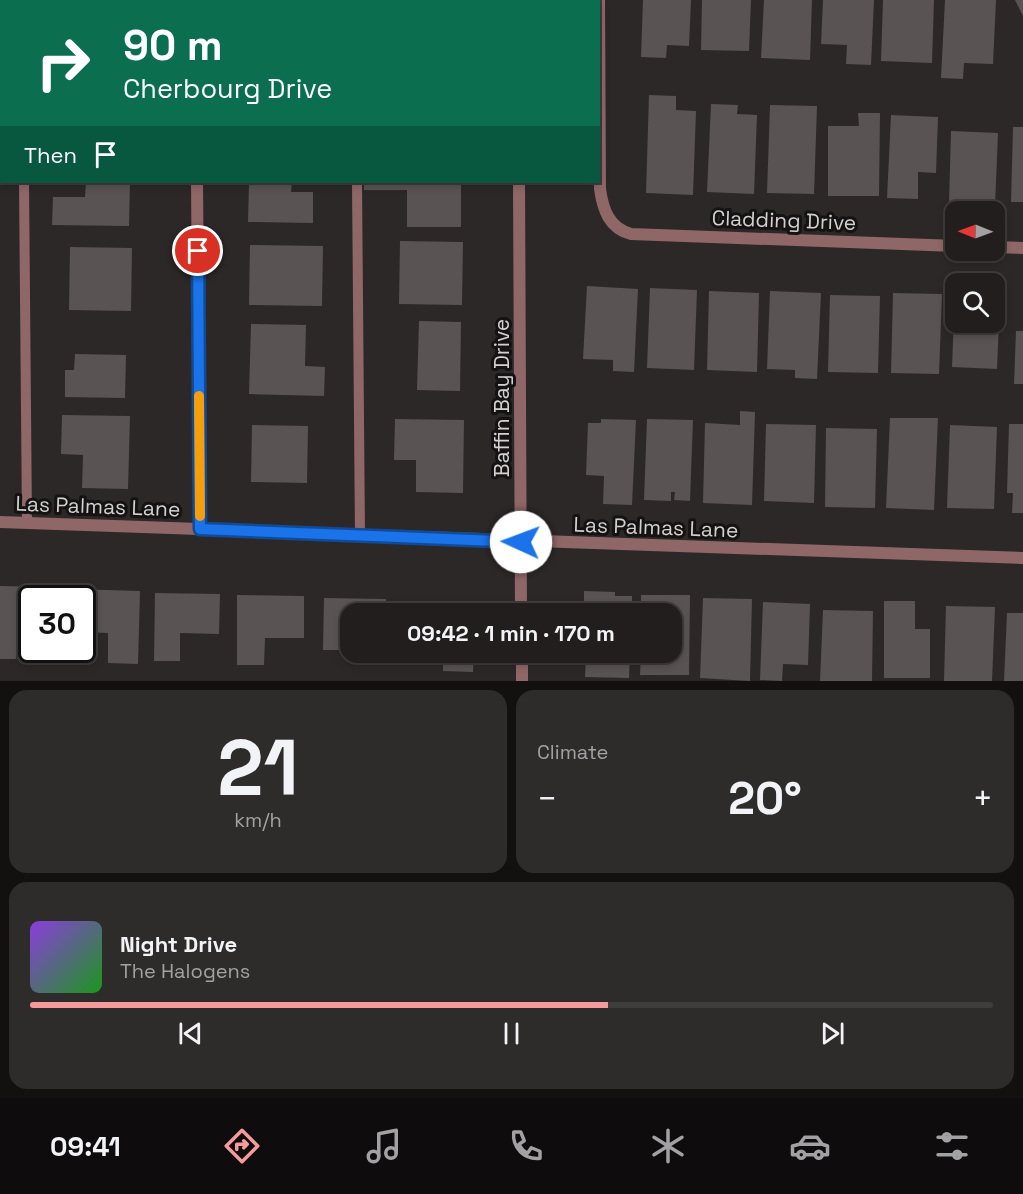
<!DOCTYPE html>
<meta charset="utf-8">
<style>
:root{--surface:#221e1e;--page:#2e2b2b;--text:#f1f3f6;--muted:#a2a2a4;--line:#3f3c3c;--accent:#f59b9c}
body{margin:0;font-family:"Space Grotesk",sans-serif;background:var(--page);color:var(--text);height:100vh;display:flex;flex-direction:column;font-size:22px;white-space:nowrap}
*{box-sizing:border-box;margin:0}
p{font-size:20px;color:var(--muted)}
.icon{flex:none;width:33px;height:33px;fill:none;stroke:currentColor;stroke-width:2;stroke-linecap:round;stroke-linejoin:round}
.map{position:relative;height:681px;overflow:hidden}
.drawer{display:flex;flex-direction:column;gap:9px;padding:9px;background:#131010;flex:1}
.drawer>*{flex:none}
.top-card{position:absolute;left:0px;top:0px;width:600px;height:183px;box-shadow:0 3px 9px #0003,0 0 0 2px var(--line);background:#0b6e4f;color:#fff;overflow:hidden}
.needle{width:39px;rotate:271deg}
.controls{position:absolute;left:945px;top:201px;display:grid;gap:12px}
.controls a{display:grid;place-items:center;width:60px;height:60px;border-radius:12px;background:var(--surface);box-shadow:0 3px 9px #0003,0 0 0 2px var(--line);font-size:30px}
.speed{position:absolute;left:18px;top:585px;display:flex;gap:12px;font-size:30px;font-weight:700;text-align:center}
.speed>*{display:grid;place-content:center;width:78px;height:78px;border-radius:50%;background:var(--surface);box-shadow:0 3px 9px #0003,0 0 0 2px var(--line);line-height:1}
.speed .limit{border:3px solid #111;border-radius:9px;background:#fff;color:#111}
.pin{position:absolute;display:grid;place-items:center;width:51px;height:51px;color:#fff;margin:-26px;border:3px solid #fff;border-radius:50%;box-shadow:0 2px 6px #0007}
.me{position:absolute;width:66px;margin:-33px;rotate:272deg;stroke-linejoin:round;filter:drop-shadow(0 0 4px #0008)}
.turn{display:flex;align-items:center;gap:21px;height:126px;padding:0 24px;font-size:27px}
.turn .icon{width:78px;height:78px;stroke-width:2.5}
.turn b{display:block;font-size:42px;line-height:51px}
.then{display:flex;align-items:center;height:57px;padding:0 24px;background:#0003;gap:12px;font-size:22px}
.big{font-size:45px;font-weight:600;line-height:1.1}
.drawer .widget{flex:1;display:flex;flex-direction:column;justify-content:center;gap:9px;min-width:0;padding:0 21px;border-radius:18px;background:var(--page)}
.drawer .dial{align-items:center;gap:0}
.dial b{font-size:78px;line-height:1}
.song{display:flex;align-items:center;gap:18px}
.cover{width:72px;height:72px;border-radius:9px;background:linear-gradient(135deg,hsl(270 70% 55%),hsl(120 70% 35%))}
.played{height:6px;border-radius:3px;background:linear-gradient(90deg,var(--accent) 60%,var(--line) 60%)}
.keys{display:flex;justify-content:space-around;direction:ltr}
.heat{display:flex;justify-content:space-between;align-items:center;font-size:33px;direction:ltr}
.drawer .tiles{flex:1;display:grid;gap:9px;grid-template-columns:1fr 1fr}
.widget:last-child{grid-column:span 2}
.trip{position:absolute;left:340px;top:603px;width:342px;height:60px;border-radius:18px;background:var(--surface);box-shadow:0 3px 9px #0003,0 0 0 2px var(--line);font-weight:600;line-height:60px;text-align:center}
.dock{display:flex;height:96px;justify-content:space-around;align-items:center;background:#0e0c0c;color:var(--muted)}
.dock .icon{width:42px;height:42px}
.dock .active{color:var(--accent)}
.dock b{font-size:27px;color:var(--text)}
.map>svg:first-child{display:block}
.building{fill:#595353}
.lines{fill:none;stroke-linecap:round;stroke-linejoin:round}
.service{stroke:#906767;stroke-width:10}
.minor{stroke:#906767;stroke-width:12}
.tertiary{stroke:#906767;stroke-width:12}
.route-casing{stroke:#114b97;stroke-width:15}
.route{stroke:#1a73e8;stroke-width:10}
.slow{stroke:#f59e0b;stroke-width:10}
.labels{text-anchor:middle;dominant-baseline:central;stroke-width:6;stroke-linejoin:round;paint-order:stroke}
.street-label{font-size:21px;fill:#d3d0d0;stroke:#141212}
</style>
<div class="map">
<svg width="1023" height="681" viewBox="0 0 1023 681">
<rect width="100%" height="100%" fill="#2d2828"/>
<path class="building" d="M643,0H691L689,46L667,45L666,58L641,57Z
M702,0H751L749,51L701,50Z
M764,0H812L810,60L761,58Z
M823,0H874L871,65L846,64L847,45L821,44Z
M883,0H934L932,63L881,61Z
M945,0H996L993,64L964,63L963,79L941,78Z
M1015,0H1023V16Z
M649,95L676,96V110L696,111L693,195L646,193Z
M711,104L738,105L737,114L757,115L754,194L707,192Z
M770,105L817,106L814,194L767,193Z
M858,113H880L879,196H828V126H859Z
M891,115L938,117L936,173L918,172V199L887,198Z
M1013,127H1023V202H1011Z
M951,131L998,133L995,206L949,204Z
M86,182H130L129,226L52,225L53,197H85Z
M249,182H292L291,192H313V223L248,222Z
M364,182H461V227H407V190H364Z
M400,241L463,242L462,305L399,304Z
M250,245L323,246L322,306L249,305Z
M70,247L132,248L131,311L69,310Z
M587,286L638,289L634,372L613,371V360L583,359Z
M650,288L697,290L694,370L647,368Z
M709,291L759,293L757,372L707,370Z
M770,291L821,293L817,379L795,378V370L767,369Z
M893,293L942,294L939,374L891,373Z
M830,295L880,296L878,373L828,372Z
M994,299H1000L997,369L952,367L954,316L956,322H994Z
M419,321L461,322L460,391L417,390Z
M251,324L306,325L305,366L325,367L324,396L249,394Z
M1016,331H1023V384H1014Z
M75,354L126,355L125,398L65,397V370H74Z
M740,411L755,412L752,505L703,503L705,423L740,425Z
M62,415L130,416L128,489L82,488L83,455L61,454Z
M890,418H938L934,510L886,508Z
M395,419L464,420L463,493L416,492V460H394Z
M601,419L636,420L632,505L603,504L604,476L586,475L588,423H601Z
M647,419L693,420L690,501L674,500L675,492H671V501L644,500Z
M766,424L816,425L814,503L764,501Z
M1009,424H1023V513H1012L1013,493H1007Z
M252,425L308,426L307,483L251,482Z
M950,425L997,427L994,509L947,508Z
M826,428L877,429L875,508L825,507Z
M0,586L53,587L52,598H32V641H16V659H0Z
M70,589L140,591L138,664L108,663V633L82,632V598H69Z
M584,591L615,592V596H632V614H584Z
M155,593L220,594L219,634L180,633V661H154Z
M237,595L304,596V638H265L264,665H237Z
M641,595H690L689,675H640L641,652H672V614H641Z
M324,598L386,599L385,614H351V650H323Z
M703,598L752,599L750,681L700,678Z
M884,601H915V629H930V678H884Z
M763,602L810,604L808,665L783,664L782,681L760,680Z
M403,606L474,607V614H403Z
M946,606L995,607L992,681H944Z
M823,610L873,611L872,681H820Z
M1007,613H1023V681H1004Z
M443,652H474L473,672L443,671Z
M583,652H630L629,678L585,677L586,656Z"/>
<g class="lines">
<path class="service" d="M23,0V2
M356,0V2
M24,182L27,523
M357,182L360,537"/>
<path class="minor" d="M196,0V2
M599,0L600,189C603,210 609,228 631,234L956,246
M197,182L200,529
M994,247L1023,248
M0,522L1023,558"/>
<path class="tertiary" d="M517,0V2
M519,182L521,614
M522,652V681"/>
</g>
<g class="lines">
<defs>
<path id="route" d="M198,251L200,529L521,542"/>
</defs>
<use href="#route" class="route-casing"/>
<use href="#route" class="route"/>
<path class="slow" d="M199,396L200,516"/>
</g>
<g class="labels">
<g class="street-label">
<text transform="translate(784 220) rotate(2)">Cladding Drive</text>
<text transform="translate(501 398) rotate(-90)">Baffin Bay Drive</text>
<text transform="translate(98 506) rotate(2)">Las Palmas Lane</text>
<text transform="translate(656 527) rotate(2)">Las Palmas Lane</text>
</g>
</g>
</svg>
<div class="controls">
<a><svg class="needle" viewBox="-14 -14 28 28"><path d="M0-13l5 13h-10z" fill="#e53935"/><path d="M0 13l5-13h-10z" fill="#a2a2a4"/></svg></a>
<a><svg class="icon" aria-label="search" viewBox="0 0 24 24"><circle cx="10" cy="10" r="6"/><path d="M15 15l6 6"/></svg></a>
</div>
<div class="speed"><div class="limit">30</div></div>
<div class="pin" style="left:198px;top:251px;background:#d93025"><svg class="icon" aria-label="arrive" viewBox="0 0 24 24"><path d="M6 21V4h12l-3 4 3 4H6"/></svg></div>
<svg class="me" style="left:521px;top:542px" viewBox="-20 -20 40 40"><circle r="19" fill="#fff"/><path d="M0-13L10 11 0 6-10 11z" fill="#1a73e8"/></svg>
<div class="trip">09:42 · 1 min · 170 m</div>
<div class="top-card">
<div class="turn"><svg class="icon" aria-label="right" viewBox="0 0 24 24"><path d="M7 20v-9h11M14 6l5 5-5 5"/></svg><div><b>90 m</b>Cherbourg Drive</div></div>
<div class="then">Then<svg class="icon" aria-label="arrive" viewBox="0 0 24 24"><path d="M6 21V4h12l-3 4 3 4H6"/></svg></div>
</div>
</div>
<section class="drawer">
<div class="tiles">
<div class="widget dial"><b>21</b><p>km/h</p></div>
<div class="widget"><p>Climate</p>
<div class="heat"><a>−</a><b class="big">20°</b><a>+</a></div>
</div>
<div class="widget">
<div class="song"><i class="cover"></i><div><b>Night Drive</b><p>The Halogens</p></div></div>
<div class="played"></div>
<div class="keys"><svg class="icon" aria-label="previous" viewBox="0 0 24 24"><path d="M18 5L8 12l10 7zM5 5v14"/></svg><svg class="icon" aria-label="pause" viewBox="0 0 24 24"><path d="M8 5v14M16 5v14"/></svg><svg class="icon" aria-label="next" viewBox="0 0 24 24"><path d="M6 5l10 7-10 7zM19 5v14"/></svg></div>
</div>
</div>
</section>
<nav class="dock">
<b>09:41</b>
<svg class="icon active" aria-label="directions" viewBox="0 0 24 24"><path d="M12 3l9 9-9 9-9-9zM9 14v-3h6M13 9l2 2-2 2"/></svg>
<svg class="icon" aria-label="music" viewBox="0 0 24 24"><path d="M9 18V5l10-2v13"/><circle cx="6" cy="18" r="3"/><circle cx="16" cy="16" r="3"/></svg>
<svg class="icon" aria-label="phone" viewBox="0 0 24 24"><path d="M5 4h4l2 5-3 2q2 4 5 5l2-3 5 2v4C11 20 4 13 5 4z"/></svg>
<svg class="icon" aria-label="climate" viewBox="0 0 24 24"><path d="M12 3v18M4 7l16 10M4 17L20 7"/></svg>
<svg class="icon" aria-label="car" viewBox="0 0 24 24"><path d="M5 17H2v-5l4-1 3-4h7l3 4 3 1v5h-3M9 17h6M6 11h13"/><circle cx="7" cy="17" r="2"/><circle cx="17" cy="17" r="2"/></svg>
<svg class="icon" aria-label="filters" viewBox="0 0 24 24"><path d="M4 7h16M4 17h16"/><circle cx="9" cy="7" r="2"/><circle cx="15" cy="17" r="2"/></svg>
</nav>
